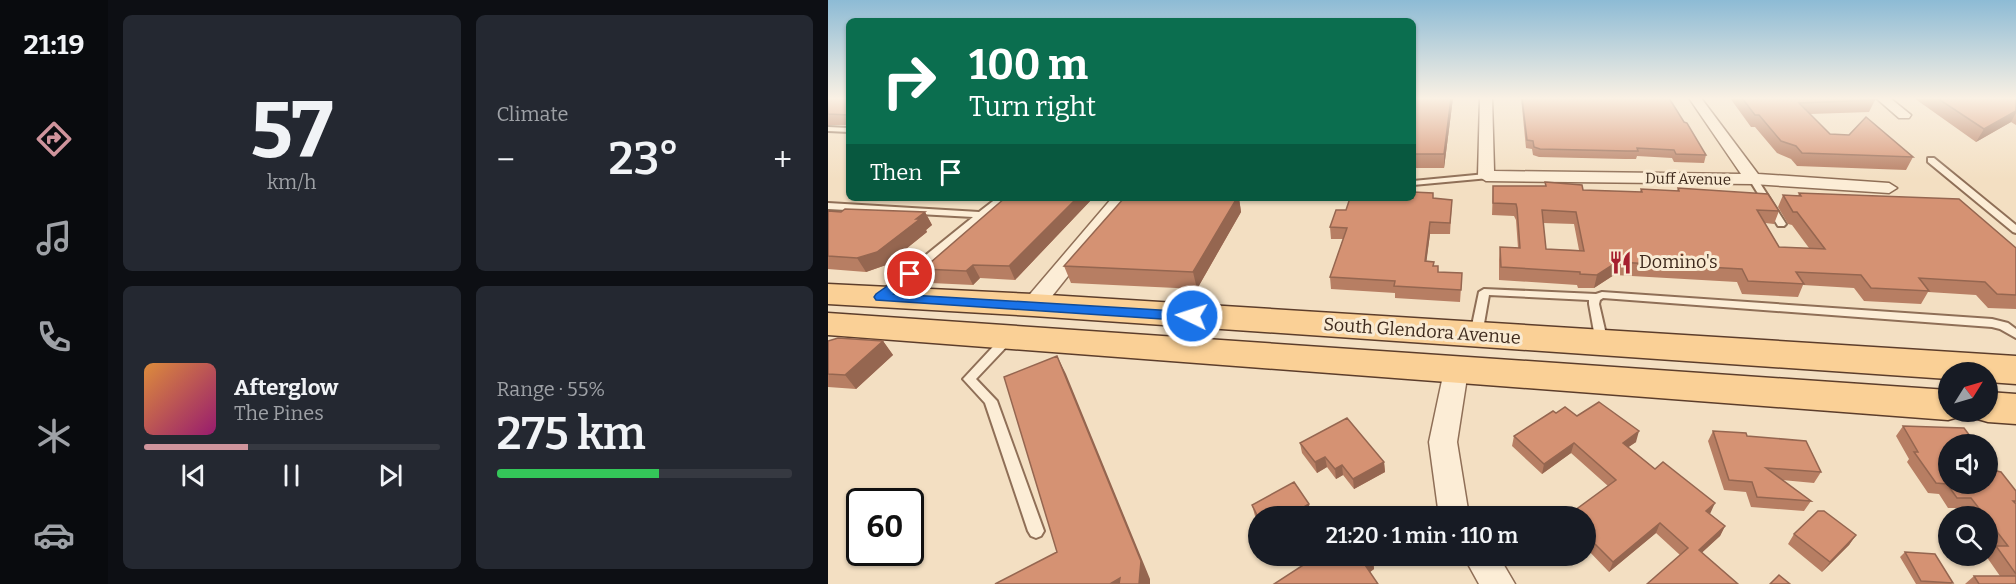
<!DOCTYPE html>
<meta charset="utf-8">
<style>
:root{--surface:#171b24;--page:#242831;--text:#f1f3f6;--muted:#9ea1a6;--line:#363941;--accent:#cf949c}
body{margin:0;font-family:Bitter,serif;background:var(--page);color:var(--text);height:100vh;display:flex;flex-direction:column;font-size:22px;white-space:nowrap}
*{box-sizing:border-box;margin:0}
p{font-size:20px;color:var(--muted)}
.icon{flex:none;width:33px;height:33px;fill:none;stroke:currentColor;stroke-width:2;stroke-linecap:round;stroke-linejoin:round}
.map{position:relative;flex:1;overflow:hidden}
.sheet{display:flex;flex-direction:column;gap:15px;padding:15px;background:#0d0f14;width:720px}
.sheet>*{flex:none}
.guide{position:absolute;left:18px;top:18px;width:570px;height:183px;border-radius:9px;box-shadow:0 2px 4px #0004;background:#0b6e4f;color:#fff;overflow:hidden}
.needle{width:39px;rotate:53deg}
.buttons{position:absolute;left:1110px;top:362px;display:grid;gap:12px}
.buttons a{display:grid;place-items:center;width:60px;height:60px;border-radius:50%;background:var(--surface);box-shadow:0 2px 4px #0004;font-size:30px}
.speed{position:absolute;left:18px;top:488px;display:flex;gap:12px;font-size:30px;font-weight:700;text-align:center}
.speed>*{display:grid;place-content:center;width:78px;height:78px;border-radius:50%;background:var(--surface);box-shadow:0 2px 4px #0004;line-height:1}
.speed .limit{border:3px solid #111;border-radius:9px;background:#fff;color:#111}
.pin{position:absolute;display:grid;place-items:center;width:51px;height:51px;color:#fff;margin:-26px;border:3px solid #fff;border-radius:50%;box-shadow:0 2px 6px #0007}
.me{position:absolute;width:66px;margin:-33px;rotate:274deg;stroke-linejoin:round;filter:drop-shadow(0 0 4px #0008)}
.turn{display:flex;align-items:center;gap:21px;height:126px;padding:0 24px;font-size:27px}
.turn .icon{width:78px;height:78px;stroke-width:2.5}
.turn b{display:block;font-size:42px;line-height:51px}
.then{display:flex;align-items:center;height:57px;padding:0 24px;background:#0003;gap:12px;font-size:22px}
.big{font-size:45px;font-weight:600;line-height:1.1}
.sheet .widget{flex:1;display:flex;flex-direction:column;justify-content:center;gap:9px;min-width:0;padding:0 21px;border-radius:9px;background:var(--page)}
.sheet .dial{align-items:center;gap:0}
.dial b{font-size:78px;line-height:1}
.song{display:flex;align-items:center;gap:18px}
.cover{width:72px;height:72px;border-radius:9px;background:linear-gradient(135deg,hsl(30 70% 55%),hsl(320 70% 35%))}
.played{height:6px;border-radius:3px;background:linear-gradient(90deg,var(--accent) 35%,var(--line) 35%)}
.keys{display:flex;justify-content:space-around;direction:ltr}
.heat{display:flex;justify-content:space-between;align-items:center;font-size:33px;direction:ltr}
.charge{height:9px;border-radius:4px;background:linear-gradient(90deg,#34c759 55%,var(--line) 0)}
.sheet .tiles{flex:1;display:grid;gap:15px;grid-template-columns:repeat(2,1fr)}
.trip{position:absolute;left:420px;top:506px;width:348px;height:60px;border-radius:30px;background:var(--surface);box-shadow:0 2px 4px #0004;font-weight:600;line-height:60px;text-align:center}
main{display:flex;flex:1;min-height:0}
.tab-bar{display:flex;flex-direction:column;width:108px;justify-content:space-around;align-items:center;background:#090b0e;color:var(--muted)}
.tab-bar .icon{width:42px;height:42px}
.tab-bar .selected{color:var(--accent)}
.tab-bar b{font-size:27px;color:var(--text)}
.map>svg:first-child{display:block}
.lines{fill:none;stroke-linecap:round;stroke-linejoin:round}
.service-casing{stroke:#8f6f57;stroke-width:4}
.minor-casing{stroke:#8f6f57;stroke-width:3}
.primary-casing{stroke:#5c3d2b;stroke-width:3}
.service{fill:#fcedd6;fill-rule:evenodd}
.minor{fill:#fcedd6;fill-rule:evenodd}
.primary{fill:#fad096;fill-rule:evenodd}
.wall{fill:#b77e63;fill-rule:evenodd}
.shaded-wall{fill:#956650}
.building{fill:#d59273;stroke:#956650;stroke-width:1.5;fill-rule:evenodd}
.route{fill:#1a73e8;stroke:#114b97;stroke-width:1.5}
.labels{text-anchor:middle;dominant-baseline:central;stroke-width:6;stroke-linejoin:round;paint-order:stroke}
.far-street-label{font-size:15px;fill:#3d291c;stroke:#f9ead2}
.poi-label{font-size:18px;fill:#3d291c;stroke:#f9ead2;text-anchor:start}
.street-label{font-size:18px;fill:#3d291c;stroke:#f9ead2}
</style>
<main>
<nav class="tab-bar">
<b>21:19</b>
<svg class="icon selected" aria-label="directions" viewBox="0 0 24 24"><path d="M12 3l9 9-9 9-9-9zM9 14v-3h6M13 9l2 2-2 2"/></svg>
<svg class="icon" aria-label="music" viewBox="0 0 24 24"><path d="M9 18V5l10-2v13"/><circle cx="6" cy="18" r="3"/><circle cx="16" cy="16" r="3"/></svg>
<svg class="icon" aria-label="phone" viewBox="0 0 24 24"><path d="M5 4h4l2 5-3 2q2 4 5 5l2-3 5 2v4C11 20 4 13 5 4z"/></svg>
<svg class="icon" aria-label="climate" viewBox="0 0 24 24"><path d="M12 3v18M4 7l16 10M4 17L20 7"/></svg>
<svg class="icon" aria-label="car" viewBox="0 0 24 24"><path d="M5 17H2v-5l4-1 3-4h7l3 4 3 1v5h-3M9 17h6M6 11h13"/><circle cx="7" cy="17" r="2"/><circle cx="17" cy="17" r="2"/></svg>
</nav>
<section class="sheet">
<div class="tiles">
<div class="widget dial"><b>57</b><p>km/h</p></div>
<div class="widget"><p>Climate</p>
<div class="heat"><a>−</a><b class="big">23°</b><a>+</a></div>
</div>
<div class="widget">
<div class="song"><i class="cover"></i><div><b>Afterglow</b><p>The Pines</p></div></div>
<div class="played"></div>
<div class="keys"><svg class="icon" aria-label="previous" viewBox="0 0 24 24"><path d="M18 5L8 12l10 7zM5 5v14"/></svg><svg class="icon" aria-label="pause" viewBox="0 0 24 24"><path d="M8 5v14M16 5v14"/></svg><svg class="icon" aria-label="next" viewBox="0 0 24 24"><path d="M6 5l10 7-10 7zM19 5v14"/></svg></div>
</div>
<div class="widget"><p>Range · 55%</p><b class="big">275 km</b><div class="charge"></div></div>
</div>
</section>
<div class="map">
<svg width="1188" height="584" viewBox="0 0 1188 584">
<rect width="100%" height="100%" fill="#f3dfc2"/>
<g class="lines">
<defs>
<path id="service" d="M0,127L21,128V132L0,131Z
M1100,158H1106L1188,225V233L1185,232L1100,162Z
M658,174H661V178L585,185V181Z
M922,177H928L958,224L956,226H950L921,179Z
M169,198H178L158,217L59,297H51L50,295L51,293L145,217L0,209V203L151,212Z
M656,289L768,294L774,292L1164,319L1180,323L1188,329V338L1172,329L1164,327L775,298L772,300L771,304L780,343L778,346H770L768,343L761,304V300L661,295L654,335L648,339L642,335L651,292Z
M179,335L183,336L185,339L183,342L148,379L169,401L216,531L213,536L208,538L203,536L200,531L157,403L135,379L175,336Z"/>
<path id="minor" d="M652,98H664L666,171L913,174L861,98H873L930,174L1061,183L1069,188L1061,193L925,184L658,181L650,176Z
M1048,98H1062L1083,115L1081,118H1071Z
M284,198H302L213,310L205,312L197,310L194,305L197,300Z
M628,362L637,365L640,371L629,442L641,516H611L601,442L616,371L619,365Z
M635,555H670L687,584H651Z"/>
<path id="primary" d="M0,284L205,294L1188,356V384L1160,382V372H1120V379L205,316L0,304Z
M0,313L1120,390V411H1137L1134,416L1120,420L0,335Z
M1160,392L1188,394V424L1160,422L1146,418L1142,411H1160Z"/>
</defs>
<use href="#service" class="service-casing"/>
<use href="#minor" class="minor-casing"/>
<use href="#primary" class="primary-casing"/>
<use href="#service" class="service"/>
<use href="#minor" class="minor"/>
<use href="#primary" class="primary"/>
</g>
<path class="wall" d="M0,98H21V125H0Z
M585,98H625L616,168H585Z
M693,98H841L847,109L878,155L876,163L846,162L844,158L809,156L808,159H797L711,157L705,155L704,149L698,148Z
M902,98H1043L1047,100L1041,112L982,114L1002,134L1085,157L1078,170L969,166L963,159L949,153L927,127H923Z
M1086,98H1188V125L1183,122L1148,142Z
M717,182L755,190L812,192L813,189L849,191L850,188L951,211L946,224L937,223L951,247L981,248L964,225L960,224L950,207L955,195L970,196L971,193L1188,248V309L1160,308L1148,295L1100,292L1093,304L1036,301L1026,288L975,285L970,297L914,294L909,282L786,275L766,288H750L749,285L671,280V260L672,247L690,248L688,220L686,216L664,215L665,186H717ZM715,223L746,224L751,250L718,249Z
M605,193V198L624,200L622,234H602L598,262H606V266H610V272L634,273L632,302L567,298V293L503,289L502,277L515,239H503L502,227L518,210L585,198Z
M177,198H265L187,280L152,278L145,285L103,283L95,269Z
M409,198H411L413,212L369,289L243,283L236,266Z
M0,211L97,212L104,225L98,230L99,232L58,265L38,272L0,269Z
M0,341H55L65,355L28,389L0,387Z
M749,416L808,442L800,447L897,526L892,536L874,552L852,555L828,533L781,572L758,548V516L780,486L743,453L714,474L684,446L686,436Z
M1075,426L1169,471L1188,491V584H1137L1146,576H1172L1158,556L1165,550L1160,543V516H1140L1134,508H1120L1111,494L1100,493L1079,462L1081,459L1068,436Z
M885,431L993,472L986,483L954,480L983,501L976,511L923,507L918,492L896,490L880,441Z
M472,443L556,462L557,472L526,489L515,475L508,479L499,467L489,473L474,453Z
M424,505L482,515L480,516H430V522L427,516Z
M966,534L1028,535L1021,545L994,572L960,544Z
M1077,552L1125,583L1123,584H1088L1072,557Z
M473,555H542L545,559L546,569L542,572L477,564L473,559Z"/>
<path class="shaded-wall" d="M623,98H625L616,168V154Z
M1188,111V113L1183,122L1148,142L1156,129Z
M249,198H265L187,280L181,266Z
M409,198H411L413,212L369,289L365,272Z
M97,212L104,225L98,230L99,232L58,265L38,272L29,258Z
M602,222V234L597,273V261Z
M789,262L786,275L766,288L769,275Z
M145,265L152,278L145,285L138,271Z
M55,341L65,355L28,389L17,375Z
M229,356L238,374L322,579V584H311Z
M811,431L808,442L792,453L795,443Z
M746,443L743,453L714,474L716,464Z
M497,457L499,467L489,473L487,462Z
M556,462L557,472L526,489L525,479Z
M514,465L515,475L508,479L507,469Z
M887,503L882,514L878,511Z
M481,504L482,515L480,516H460Z
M832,523L828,533L781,572L785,562Z
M897,526L892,536L866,560L871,550Z
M1028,535L1021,545L994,572L1002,562Z
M545,559L546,569L538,575L537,565Z
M292,578L295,584H282Z"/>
<path class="building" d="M0,98H21V115L0,114Z
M585,98H623L616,154H585Z
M694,98H841L856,122L859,123L878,155L848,154L846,150L809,148L810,151H799L712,149L706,147L705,141L699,140Z
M914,98H1043L1047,100L971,103L1002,134L1021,135L1038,117L1085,157L974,153L968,146L953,141L931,115H927Z
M1109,98H1188V111L1156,129Z
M717,182L754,185L755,190L814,192L813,189L851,191L850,188L940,194L951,211L929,210L951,247L997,249L969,212H965L955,195L973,196L971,193L1131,199L1188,248V295L1169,294L1157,282L1091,278L1101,291L1043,288L1033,275L968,272L976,284L920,281L914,269L789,262L769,275L752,274V272L673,267L672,247L692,248L689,208L688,204L665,203V186H718ZM714,210L748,212L756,251L718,249Z
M585,192L605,193V198L624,200L622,223L602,222L597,261L606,262L605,266H610V272L634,273L633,290L566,286L567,281L502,277L519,228L502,227L508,210H518L522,198H585Z
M177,198H249L181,266L145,265L138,271L95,269Z
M296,198H409L365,272L236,266Z
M17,209L97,212L88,219H92L49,252L29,258L0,256V211L13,212Z
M10,338L55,341L17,375L0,374V341Z
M229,356L313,561L311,584H291L292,578L282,584H167L229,552L176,377Z
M771,402L811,431L795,443L827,469L835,462L887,503L878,511L897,526L871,550L910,584H819L860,548L832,523L785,562L758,535V516H739L788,480L746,443L716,464L686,436L725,411L728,413L737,407L749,416Z
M519,418L556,462L525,479L514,465L507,469L497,457L487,462L472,443Z
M1075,426L1136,428L1148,444H1120V483H1160V459L1169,471L1173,472L1188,491V501H1185L1188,504V574L1168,546H1180L1160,520V516H1157L1143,498H1129L1119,484L1108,483L1086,452H1090Z
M885,431L918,433L919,436L978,441L993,472L938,468L983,501L929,497L924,482L901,480Z
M466,482L481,504L460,516L430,517L424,505Z
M990,511H996L1028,535L1002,562L966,534Z
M1077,552L1107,554L1125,583L1093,581Z
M475,555H542L545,559L537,565L550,584H446L480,562Z
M951,575L962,584H942Z
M1146,576H1188V584H1151Z"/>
<linearGradient id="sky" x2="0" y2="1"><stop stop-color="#8dbbd5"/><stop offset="0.55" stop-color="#faf1e4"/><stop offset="1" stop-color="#faf1e4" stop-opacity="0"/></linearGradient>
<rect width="1188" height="179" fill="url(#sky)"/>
<path class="route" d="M82,270L87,271L89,274L87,277L66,294L364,312L372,316L364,321L48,300L46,297L48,294Z"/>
<defs>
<symbol id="restaurant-bare" viewBox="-9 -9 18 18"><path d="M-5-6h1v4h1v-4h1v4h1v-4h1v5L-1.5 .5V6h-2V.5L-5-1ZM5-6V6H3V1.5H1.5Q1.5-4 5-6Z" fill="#a5202f" stroke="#f9ead2" stroke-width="2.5" paint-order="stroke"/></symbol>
</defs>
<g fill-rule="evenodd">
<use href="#restaurant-bare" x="776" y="246" width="33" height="33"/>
</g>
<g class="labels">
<g class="far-street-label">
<text transform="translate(860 179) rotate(1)">Duff Avenue</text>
</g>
<g class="poi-label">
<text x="811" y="262">Domino's</text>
</g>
<g class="street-label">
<text transform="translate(594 331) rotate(4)">South Glendora Avenue</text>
</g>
</g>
</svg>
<div class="buttons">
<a><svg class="needle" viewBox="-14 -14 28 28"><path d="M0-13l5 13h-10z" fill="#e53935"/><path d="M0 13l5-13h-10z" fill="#9ea1a6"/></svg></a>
<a><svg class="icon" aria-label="sound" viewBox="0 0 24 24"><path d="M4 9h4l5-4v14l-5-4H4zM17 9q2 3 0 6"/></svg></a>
<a><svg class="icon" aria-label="search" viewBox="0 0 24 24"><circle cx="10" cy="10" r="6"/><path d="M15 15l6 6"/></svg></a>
</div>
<div class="speed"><div class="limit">60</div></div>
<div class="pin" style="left:82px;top:274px;background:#d93025"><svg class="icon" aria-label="arrive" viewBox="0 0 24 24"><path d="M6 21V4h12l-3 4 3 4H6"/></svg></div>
<svg class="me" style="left:364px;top:316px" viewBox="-20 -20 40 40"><circle r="17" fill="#1a73e8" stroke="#fff" stroke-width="3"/><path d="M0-11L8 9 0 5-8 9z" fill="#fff"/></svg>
<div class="trip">21:20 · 1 min · 110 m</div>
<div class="guide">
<div class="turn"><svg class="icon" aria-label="right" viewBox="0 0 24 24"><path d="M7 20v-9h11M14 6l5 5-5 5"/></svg><div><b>100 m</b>Turn right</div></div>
<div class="then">Then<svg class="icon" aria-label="arrive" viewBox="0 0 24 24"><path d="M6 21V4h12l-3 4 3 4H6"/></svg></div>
</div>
</div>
</main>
